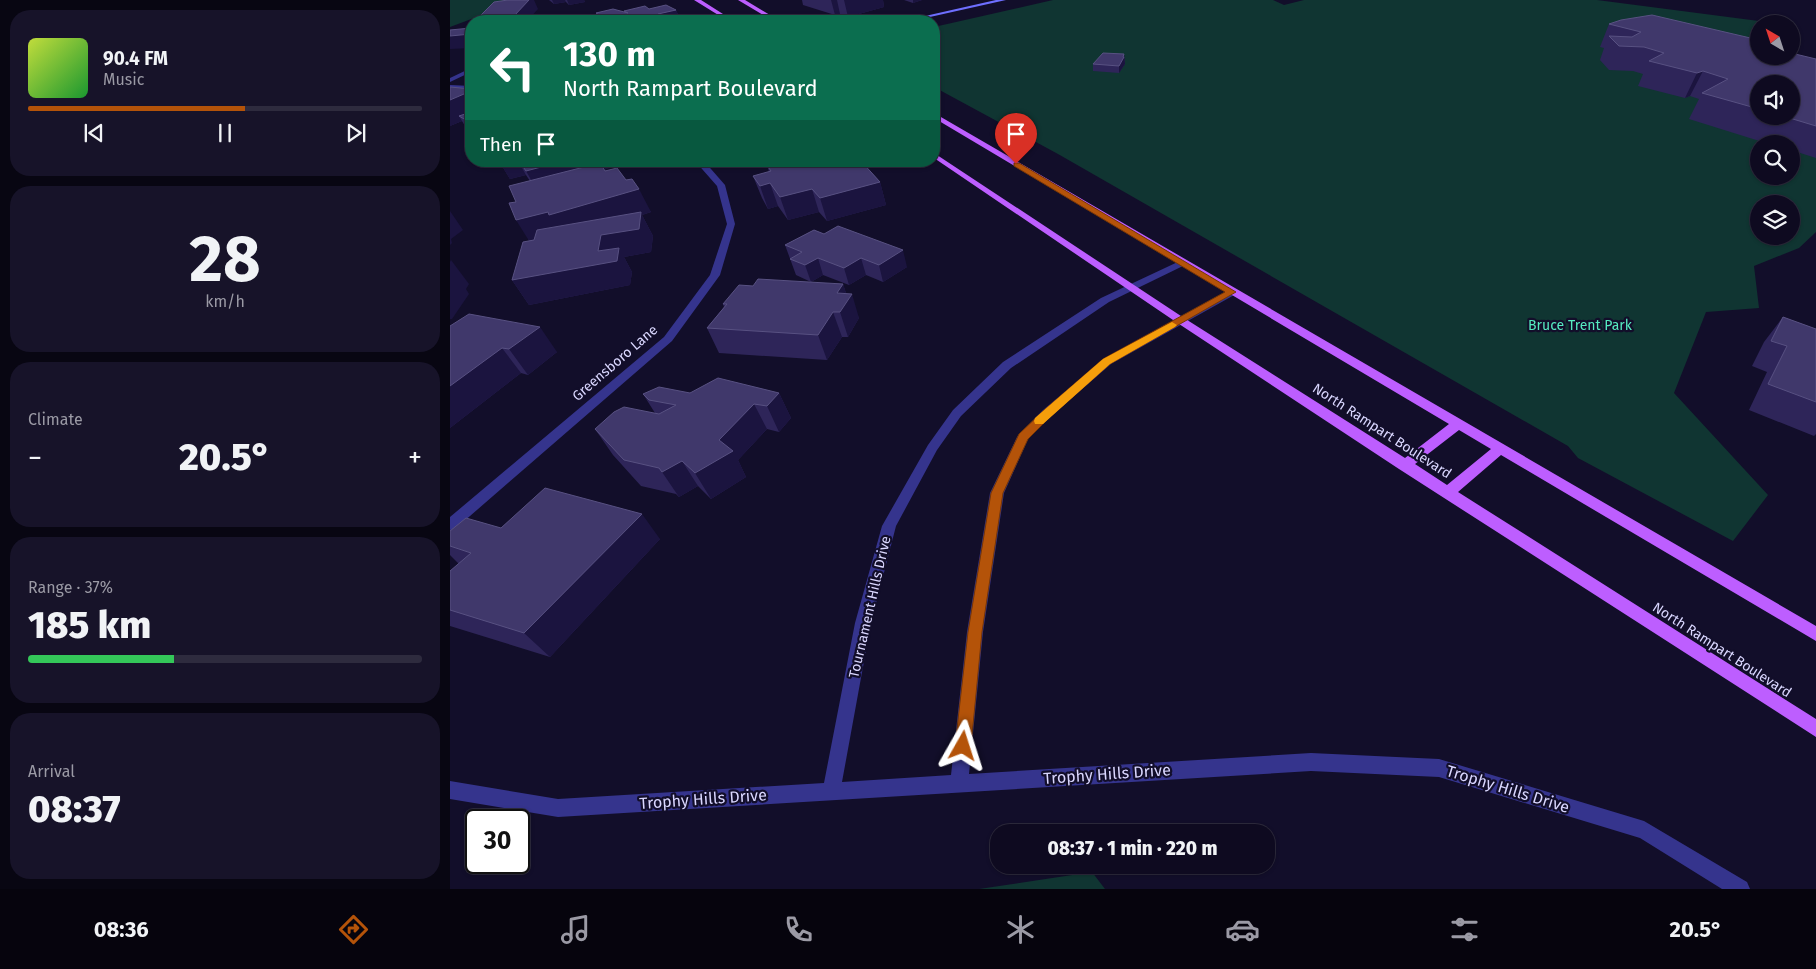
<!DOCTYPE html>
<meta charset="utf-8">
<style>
:root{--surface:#0e0a20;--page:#171329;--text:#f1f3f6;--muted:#9b9aa5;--line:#2e2b3e;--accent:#b45309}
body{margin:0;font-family:"Fira Sans",sans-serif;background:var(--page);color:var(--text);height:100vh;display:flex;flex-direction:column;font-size:19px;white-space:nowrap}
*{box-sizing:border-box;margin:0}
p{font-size:16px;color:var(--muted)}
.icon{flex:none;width:28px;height:28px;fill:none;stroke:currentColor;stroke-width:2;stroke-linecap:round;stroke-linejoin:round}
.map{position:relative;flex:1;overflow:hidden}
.sheet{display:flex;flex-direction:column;gap:10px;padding:10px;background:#080612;width:450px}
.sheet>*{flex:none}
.guide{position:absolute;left:15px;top:15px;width:475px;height:152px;border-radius:20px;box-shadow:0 1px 4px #0004,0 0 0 1px var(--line);background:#0b6e4f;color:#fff;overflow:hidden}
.needle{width:32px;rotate:321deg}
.buttons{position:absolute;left:1300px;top:15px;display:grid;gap:10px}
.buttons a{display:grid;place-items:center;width:50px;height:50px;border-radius:50%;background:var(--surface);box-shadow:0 1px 4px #0004,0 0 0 1px var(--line);font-size:25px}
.speed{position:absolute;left:15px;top:809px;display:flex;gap:10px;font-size:25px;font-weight:700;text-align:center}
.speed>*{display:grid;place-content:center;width:65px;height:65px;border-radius:50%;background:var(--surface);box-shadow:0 1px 4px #0004,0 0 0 1px var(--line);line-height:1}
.speed .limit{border:2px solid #111;border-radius:8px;background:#fff;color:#111}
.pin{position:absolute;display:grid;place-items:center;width:42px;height:42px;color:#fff;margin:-51px -21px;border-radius:50% 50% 50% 0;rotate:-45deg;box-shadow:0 0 5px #0007}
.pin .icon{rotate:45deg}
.me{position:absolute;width:55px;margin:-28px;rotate:6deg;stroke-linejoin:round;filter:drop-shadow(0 0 4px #0008)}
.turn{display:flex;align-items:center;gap:18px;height:105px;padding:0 15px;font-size:22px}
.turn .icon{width:65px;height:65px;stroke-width:2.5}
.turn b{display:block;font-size:35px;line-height:42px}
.then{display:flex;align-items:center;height:48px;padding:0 15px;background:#0003;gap:10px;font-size:19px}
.big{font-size:38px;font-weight:800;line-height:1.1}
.sheet .card{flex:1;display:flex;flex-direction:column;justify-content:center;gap:8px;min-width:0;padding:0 18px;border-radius:20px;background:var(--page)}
.sheet .dial{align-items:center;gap:0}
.dial b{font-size:65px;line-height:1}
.song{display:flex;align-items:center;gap:15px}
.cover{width:60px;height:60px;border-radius:8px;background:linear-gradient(135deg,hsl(70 70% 55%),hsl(130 70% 35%))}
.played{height:5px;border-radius:2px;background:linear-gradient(90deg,var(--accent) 55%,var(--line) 55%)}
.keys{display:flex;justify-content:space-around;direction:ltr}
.heat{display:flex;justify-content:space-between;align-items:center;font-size:28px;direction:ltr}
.charge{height:8px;border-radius:4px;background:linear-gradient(90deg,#34c759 37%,var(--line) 0)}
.trip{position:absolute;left:540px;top:824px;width:285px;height:50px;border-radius:20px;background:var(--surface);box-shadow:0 1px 4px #0004,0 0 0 1px var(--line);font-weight:800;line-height:50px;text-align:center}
.dock{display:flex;height:80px;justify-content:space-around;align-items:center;background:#06040d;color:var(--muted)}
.dock .icon{width:35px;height:35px}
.dock .on{color:var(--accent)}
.dock b{font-size:22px;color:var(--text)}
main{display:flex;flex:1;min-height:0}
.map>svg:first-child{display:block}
.green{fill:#103532;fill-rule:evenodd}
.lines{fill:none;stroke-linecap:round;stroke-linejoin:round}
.street{fill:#35348d;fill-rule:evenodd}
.secondary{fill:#6e6fff;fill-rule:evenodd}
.primary{fill:#bd5eff;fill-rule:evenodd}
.wall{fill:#2e2559;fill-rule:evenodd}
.shaded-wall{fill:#1b143f}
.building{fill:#40386b;stroke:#585182}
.route{fill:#b45309;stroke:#753606}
.slow{fill:#f59e0b}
.labels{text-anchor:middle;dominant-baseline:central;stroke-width:4.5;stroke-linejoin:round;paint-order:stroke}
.park-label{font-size:14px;fill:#56ebc1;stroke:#120e2a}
.street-label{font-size:14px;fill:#dad7ff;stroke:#120e2a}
.near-street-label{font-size:16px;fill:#dad7ff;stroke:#120e2a}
</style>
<main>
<section class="sheet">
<div class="card">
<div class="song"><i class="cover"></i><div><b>90.4 FM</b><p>Music</p></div></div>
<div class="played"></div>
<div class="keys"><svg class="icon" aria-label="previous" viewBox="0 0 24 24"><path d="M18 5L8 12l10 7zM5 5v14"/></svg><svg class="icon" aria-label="pause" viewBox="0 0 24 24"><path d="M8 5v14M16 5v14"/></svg><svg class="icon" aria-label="next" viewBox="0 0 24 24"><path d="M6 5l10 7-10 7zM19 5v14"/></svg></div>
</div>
<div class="card dial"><b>28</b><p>km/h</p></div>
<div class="card"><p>Climate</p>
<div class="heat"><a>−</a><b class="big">20.5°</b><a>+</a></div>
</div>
<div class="card"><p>Range · 37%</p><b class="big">185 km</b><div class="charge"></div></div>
<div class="card"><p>Arrival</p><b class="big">08:37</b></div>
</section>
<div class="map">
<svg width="1366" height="889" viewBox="0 0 1366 889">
<rect width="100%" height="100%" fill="#120e2a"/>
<path class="green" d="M0,0H72L0,27Z
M603,0H823L834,5L854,0H1147L1331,24H1309V56L1366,85V232L1349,248L1304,266L1309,308L1256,312L1224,393L1318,495L1283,541L1128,458L1118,446L608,154L484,87V27ZM1309,84H1341V116H1309ZM1309,144H1341V176H1309ZM1309,204H1341V236H1309Z
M642,872L655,889H529Z"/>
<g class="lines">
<path class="street" d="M21,68V72L0,82V78Z
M0,85L21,86V90L0,89Z
M245,161H254L275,185L285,224L270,275L222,341L5,529L0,530V517L214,337L260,275L277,224L267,186Z
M732,260L735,261V265L659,302L561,368L511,416L487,450L446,526L421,623L392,782L501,775L517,632L540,493L567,437L593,410L653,360L782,289L787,292L786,294L661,364L601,416L578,439L554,493L533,632L519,774L861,753L989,759L1194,821L1297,882L1300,889H1272L1190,838L989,777L861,771L108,817L0,799V781L108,799L374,783L405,623L432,526L478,445L503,410L553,362L651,298Z"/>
<path class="secondary" d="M546,0H556L462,21H453Z"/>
<path class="primary" d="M244,0H251L284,21H278Z
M288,0H295L330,21H323Z
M484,113L1366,626V641L1051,455L1008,492L1366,719V737L949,469L726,322L484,158V153L734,318L955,458L999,424L484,118ZM1009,430L1041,449L997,485L965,464Z"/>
</g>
<path class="wall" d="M99,0H134L135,2L119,5L116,2L104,4Z
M352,0H433L434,7L398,17L390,14L385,15L353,5Z
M454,0H472L463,3Z
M199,9L226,10L231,21H129L148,18L146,13L175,12L174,11Z
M1159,24L1309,56L1366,59V158L1341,150V144H1319L1239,119L1249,99L1240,96L1235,98L1188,86L1193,74L1183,71L1159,70L1150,60L1154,48L1150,47ZM1309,84L1341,116H1309Z
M674,54L675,64L669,73L643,71V64Z
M21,89V136L12,121L0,126Z
M49,161H156L159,168L155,169L156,171L176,180L201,212L192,215L203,236L201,252L174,257L182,272L180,285L79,305L62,280L79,241L66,202L80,181L76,175L60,179Z
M313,161H411L430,182L436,205L377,221L369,212L338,220L328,206L318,209L312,198L303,176L319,172L317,165Z
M364,230L457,267L433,282L416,275L399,285L373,275L361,282L346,275L335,245Z
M393,284L396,293L409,318L398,337H392L377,360L269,353L257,328L274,307L273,304L303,286Z
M1333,317L1366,329V434L1364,436L1299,410L1317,372L1302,366L1314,342Z
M0,326L107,352L78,375L71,373L0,428Z
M240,393H329L341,418L329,432L317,429L288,460L296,477L261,499L248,486L229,497L226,494L191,486L163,455L145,429L205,413L193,394Z
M51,528L210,539L100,657L0,626V571L9,564L0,555V531Z"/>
<path class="shaded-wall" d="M79,0H84L88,9L77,21H28L27,19Z
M102,0H115L116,2L104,4Z
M117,0H134L135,2L119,5Z
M381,0H387L390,14L385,15Z
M394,0H433L434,7L398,17Z
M463,0H472L463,3Z
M226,10L231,21H201L200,20L208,14Z
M21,34V48L0,49V36Z
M674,54L675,64L669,73V66Z
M1253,71L1240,96L1235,98L1247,73Z
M21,91V117L9,116L12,121L0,126V100Z
M49,161H68L76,175L60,179Z
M114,161H156L159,168L155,169L158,175L89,194L76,171Z
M430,182L436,205L377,221L370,198Z
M320,183L328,206L318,209L310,186Z
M189,189L201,212L192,215L203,236L201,252L174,257L182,272L180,285L79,305L62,280L81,244L66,220Z
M362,189L369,212L338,220L330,197Z
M0,211L13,230L1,239L2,243L0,245Z
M453,250L457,267L433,282L429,265Z
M368,258L373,275L361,282L355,265Z
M411,258L416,275L399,285L394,268Z
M1,260L19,284L16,289L19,294L2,319H0V262Z
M393,284L398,299L402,294L409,318L398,337L390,312L387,293Z
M383,312L392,337L377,360L368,335Z
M90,327L107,352L78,375L59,349Z
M52,348L71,373L0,428V386Z
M329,393L341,418L329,432L317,406Z
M304,404L317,429L288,460L296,477L261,499L245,473L269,440Z
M232,461L248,486L229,497L212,472Z
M192,514L210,539L100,657L74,633Z"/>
<path class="building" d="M58,0H79L64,16L27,19L44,2Z
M216,5L226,10L208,14L213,17L200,20L189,19L194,21H129L144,18L156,19L146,13L163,9L178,13L174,11L195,6L199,9Z
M1202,15L1309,40V56H1341V53L1366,59V126L1333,116H1341V84H1309V109L1252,93L1278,79L1253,71L1247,73L1199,61L1214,53L1194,47L1169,46L1159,36L1182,37L1191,32L1159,24L1171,20Z
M21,28V34L0,36V30Z
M653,53L674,54L673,57H674L669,66L643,64Z
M0,87L21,89V91L0,100Z
M21,112V123L9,116Z
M69,161H114L76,171Z
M328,161H411L430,182L370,198L362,189L330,197L320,183L310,186L303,176L321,171L316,164Z
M150,163L155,171L167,168L176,180L182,179L189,189L99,215L98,212L66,220L59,203L66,202L59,186Z
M191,212L189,229L151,235L148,251L169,248L167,261L62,280L73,242L84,240L87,230Z
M388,226L453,250L429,265L411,258L394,268L368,258L355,265L340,259L352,252L335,245L364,230L374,234Z
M308,279L393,284L387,293L402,294L390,312H383L368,335L257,328L277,304H273L289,285L303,286Z
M19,314L90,327L59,349L52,348L0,386V326Z
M1333,317L1366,329V402L1318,384L1337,346L1321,341Z
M268,378L329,393L317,406L304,404L269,440L283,451L245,473L232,461L212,472L209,468L174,460L145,429L164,412L174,407L209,414L226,405L199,400L193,394L209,387L240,393Z
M95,488L192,514L74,633L0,610V571L21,553L0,546V531L16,518L51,528Z"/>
<path class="route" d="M564,163H569L786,292L660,364L601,416L578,439L553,493L532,632L521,746L519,751L513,754L507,751L505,746L518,632L541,493L569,434L593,411L653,359L775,292L564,166Z"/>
<path class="slow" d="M722,322L727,325L725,327L660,364L593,424H585L584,421L585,418L653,359Z"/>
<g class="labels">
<g class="park-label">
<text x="1130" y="325">Bruce Trent Park</text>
</g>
<g class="street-label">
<text transform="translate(165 363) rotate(-41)">Greensboro Lane</text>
<text transform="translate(932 431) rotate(33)">North Rampart Boulevard</text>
<text transform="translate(420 607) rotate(-77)">Tournament Hills Drive</text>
<text transform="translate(1272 650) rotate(33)">North Rampart Boulevard</text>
</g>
<g class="near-street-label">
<text transform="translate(657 774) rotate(-4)">Trophy Hills Drive</text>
<text transform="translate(1058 789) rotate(17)">Trophy Hills Drive</text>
<text transform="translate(253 799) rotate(-4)">Trophy Hills Drive</text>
</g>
</g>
</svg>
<div class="buttons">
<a><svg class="needle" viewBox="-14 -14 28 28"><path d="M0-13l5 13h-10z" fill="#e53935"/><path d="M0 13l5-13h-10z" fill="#9b9aa5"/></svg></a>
<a><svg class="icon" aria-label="sound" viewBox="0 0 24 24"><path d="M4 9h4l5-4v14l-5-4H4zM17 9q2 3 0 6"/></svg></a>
<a><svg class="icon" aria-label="search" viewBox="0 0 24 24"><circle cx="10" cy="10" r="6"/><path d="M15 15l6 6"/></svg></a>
<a><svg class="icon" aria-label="layers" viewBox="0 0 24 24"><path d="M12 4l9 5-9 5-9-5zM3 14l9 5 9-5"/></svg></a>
</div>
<div class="speed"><div class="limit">30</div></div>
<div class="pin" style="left:566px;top:164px;background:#d93025"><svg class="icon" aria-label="arrive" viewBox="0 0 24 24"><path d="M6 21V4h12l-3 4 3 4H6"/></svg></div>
<svg class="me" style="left:513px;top:746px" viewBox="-20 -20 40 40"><path d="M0-17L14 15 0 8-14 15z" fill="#b45309" stroke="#fff" stroke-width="4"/></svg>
<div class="trip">08:37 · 1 min · 220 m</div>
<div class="guide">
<div class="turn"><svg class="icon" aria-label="left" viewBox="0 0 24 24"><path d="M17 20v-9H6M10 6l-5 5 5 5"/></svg><div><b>130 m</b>North Rampart Boulevard</div></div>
<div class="then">Then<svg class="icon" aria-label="arrive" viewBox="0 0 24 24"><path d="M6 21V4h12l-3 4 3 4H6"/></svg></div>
</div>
</div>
</main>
<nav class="dock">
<b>08:36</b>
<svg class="icon on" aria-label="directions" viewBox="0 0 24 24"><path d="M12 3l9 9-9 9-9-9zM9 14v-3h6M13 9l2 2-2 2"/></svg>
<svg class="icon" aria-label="music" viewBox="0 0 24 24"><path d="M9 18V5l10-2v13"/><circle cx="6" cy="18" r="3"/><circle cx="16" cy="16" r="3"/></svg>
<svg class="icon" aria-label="phone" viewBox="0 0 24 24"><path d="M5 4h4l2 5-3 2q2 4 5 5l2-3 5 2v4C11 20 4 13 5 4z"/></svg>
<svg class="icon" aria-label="climate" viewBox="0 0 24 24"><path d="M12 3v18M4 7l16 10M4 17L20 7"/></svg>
<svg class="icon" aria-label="car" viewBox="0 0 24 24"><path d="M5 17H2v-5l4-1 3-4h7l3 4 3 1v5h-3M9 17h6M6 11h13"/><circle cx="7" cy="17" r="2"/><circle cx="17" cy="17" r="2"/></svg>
<svg class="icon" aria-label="filters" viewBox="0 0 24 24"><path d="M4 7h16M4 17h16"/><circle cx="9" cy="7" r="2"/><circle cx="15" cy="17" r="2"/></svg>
<b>20.5°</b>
</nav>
